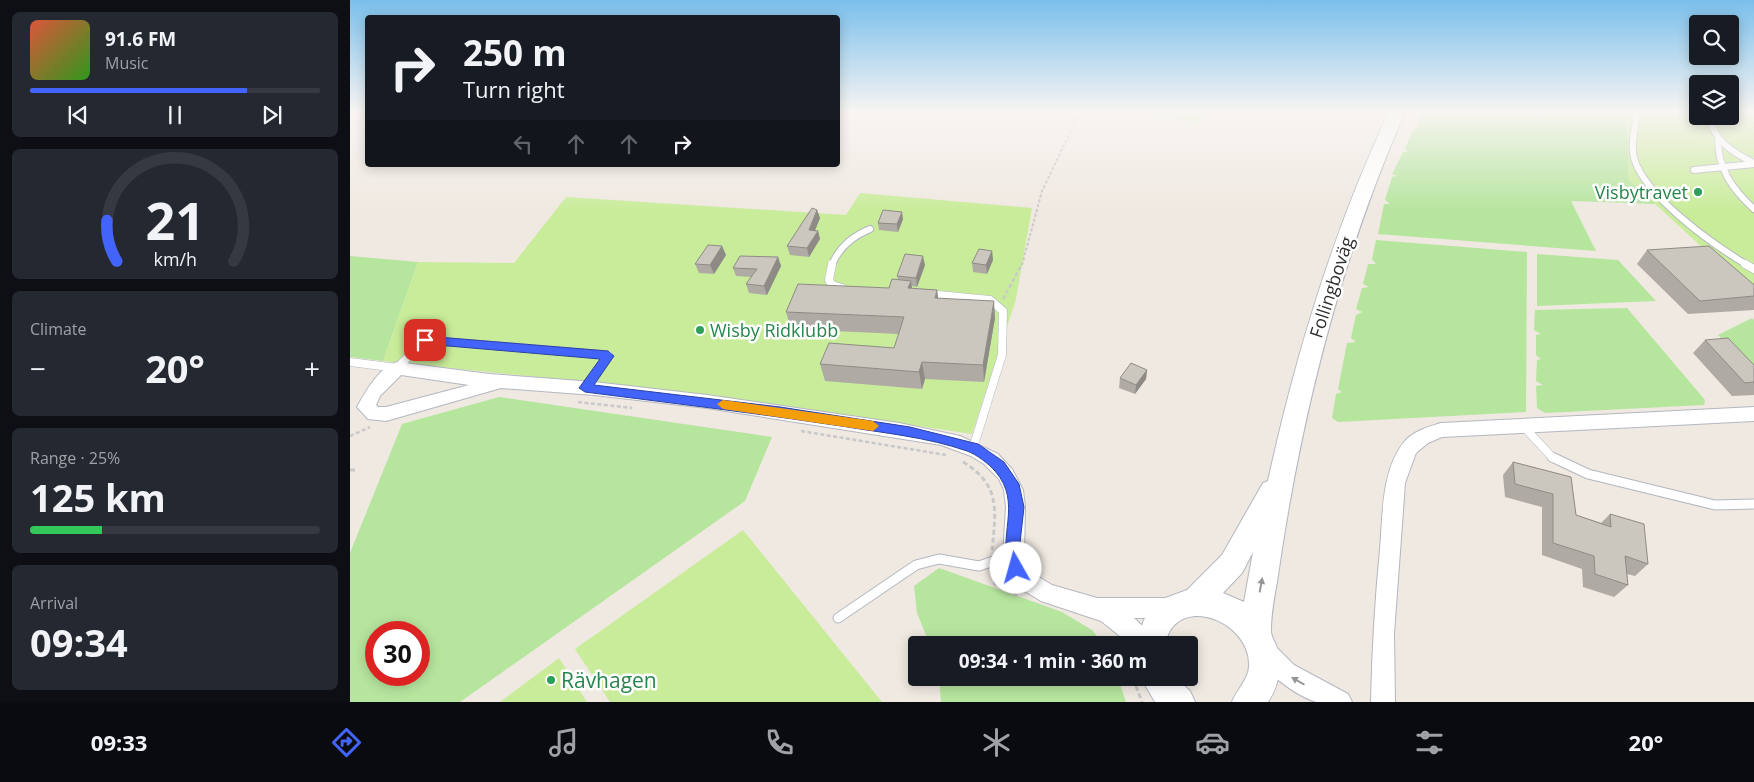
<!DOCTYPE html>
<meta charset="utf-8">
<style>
:root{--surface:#171b24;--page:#242831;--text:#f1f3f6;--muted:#9ea1a6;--line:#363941;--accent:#4264fb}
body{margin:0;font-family:"Open Sans",sans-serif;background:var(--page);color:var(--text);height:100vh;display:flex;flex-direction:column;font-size:19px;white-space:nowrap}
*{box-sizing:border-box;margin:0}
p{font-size:16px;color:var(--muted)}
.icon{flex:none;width:28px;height:28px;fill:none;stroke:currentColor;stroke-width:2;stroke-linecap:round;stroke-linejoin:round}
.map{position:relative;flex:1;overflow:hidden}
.drawer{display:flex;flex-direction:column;gap:12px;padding:12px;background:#0d0f14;width:350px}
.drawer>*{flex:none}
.guide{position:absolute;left:15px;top:15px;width:475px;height:152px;border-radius:5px;box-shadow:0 2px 12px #0003;background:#171b24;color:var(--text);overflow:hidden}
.buttons{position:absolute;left:1339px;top:15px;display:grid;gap:10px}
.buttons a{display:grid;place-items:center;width:50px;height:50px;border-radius:5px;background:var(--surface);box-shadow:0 2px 12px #0003;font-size:25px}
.speed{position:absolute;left:15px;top:621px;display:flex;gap:10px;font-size:25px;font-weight:700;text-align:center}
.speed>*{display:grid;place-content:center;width:65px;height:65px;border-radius:50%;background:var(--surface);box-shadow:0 2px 12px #0003;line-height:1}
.speed .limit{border:8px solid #d22;background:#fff;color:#111}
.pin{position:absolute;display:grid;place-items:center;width:42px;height:42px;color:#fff;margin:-21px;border-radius:10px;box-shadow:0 2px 8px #0006}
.me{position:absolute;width:55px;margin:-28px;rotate:353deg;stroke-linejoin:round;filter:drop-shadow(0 0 4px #0008)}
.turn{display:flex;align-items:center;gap:18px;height:105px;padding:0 15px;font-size:22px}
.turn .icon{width:65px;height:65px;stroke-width:2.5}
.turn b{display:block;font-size:35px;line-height:42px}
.lanes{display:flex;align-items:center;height:48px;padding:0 15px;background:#0003;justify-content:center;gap:25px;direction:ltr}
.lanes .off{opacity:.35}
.big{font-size:38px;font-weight:700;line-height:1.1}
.drawer .tile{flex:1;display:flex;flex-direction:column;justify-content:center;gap:8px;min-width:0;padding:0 18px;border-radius:8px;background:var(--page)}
.drawer .dial{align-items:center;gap:0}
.dial svg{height:130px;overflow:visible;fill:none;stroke:var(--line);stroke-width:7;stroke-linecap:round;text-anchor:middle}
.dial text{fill:var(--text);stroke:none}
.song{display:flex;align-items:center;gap:15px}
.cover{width:60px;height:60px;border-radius:8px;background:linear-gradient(135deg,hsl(10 70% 55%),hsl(110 70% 35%))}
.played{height:5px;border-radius:2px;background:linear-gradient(90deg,var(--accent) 75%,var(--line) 75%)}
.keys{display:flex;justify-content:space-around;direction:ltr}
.heat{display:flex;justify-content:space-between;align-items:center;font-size:28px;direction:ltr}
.charge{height:8px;border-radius:4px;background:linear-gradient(90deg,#34c759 25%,var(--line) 0)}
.trip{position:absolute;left:558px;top:636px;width:290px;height:50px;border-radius:5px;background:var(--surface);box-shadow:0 2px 12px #0003;font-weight:700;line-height:50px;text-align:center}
.tab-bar{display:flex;height:80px;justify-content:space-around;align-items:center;background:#090b0e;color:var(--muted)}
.tab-bar .icon{width:35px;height:35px}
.tab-bar .current{color:var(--accent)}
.tab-bar b{font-size:22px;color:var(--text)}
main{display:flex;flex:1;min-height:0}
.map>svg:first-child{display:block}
.green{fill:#b6e59e;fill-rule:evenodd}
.pitch{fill:#c9ec9a}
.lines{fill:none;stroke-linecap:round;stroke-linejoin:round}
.service-far2-casing{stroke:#b4b7c1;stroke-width:8}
.service-far1-casing{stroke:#b4b7c1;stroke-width:9}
.service-casing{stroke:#b4b7c1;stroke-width:11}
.minor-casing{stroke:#b4b7c1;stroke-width:2}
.secondary-casing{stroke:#b4b7c1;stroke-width:2}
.path-far2{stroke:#c9c9c9;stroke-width:2;stroke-dasharray:3 2;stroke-linecap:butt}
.path-far1{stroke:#c9c9c9;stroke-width:2.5;stroke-dasharray:4 2.5;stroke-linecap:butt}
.path{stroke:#c9c9c9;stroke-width:3;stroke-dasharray:5 3;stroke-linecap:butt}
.service-far2{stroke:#fff;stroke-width:6}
.service-far1{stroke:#fff;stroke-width:8}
.service{stroke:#fff;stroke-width:9}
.minor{fill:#fff;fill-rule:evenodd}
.secondary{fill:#fff;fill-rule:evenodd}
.wall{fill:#afaba4}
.shaded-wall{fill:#8e8b86}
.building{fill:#cbc7bf;stroke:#8e8b86}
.oneway{fill:#969696}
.route{fill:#4264fb;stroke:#2b41a3}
.slow{fill:#f59e0b}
.leisure-dot{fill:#2e9e5b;stroke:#fff;stroke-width:2}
.labels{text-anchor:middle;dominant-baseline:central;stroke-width:5;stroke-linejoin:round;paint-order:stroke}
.leisure-label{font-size:18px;fill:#27864d;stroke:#fff;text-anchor:end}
.street-label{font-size:18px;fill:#2e2e2e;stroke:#fff}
.near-leisure-label{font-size:21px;fill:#27864d;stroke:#fff;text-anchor:start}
</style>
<main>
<section class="drawer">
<div class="tile">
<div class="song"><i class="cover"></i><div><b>91.6 FM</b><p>Music</p></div></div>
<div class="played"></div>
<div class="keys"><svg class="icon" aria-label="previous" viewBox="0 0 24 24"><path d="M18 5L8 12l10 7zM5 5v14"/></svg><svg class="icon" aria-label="pause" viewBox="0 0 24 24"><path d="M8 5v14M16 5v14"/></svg><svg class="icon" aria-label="next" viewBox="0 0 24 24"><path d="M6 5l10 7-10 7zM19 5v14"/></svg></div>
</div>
<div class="tile dial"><svg viewBox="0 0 100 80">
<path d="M14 69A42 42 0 1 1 86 69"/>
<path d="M14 69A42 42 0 0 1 8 44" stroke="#4264fb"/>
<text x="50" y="56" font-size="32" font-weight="700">21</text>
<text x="50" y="72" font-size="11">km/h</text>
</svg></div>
<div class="tile"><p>Climate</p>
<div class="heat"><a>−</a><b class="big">20°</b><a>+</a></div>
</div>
<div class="tile"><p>Range · 25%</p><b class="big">125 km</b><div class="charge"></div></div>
<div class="tile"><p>Arrival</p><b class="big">09:34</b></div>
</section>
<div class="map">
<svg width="1404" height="702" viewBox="0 0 1404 702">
<rect width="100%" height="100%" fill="#efe9e1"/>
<path class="green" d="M798,112H854L848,123Z
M1072,112H1178L1192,117L1187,112H1277L1279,180L1306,204L1221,201L1246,251L1028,234L1034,204H1040L1035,200L1042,177L1047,176L1042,174L1053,152H1059L1055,149L1063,129H1066Z
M1026,240L1177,252L1176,412L988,422L982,418L986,394L992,392L988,389L997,343L1006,342L1001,338L1006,315L1012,312L1006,309L1012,288L1019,287L1013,284L1018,264H1026L1022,259Z
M1187,254L1268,260L1306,301L1187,306Z
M0,256L68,262L33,361L0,357Z
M1277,308L1355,400L1354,405L1195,413L1187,408L1186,386L1193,385L1186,381L1187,360L1191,359L1186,355V335L1191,334L1184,330L1185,310Z
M1402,318L1404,320V371L1368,335Z
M149,397L422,437L395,501L110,702H0V553L52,424ZM26,632H69V675H26Z
M589,568L712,612L742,630L754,645H580L567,613L564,586Z
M589,678H768L776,702H591Z"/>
<path class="pitch" d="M1277,112H1347L1348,116H1380V112H1404V295L1279,180Z
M510,193L682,208L666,299L622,434L367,396L33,361L68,262L164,263L216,197L496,215Z
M393,530L532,702H260L225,649Z
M209,658L237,702H150Z"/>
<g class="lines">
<defs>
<path id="service-far2" d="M1287,112C1286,126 1280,144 1284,158C1295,197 1364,245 1397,265
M0,115L4,112
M1359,116C1364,141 1382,152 1404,163
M1368,140C1368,169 1383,190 1404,209
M1344,170L1404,164
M482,265C489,247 503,236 520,229"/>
<path id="service-far1" d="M482,264L479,280L482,285L492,288
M1395,264L1404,269
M578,294L640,300L653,311L652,355L623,448
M0,362L47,368L75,340L258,355L235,388
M1173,426L1203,458"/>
<path id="service" d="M1202,457L1238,474L1365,505L1404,504
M488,618L566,565L589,559L629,566L661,555"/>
<path id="minor" d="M47,362L139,374L244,382L357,395L549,423L610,436L648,454L662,469L673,490L675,507L674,555L676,564L682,573L702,585L747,598H823L831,601L834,608L831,615L823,618H784L804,637L807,645H781L751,621L691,601L668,587L656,568L653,555L656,507L654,490L649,479L634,464L621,456L591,445L357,408L244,395L151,388L36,421L18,419L7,407C16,391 29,367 47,362ZM51,375L119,385L36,407H28L26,405L30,396Z
M1404,407V421L1092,437L1078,443L1066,453L1055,483L1044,634L1045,702H1021C1022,651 1025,600 1030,549C1033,515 1031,471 1054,442C1063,431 1078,427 1091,423Z
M914,640L922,643L944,665L998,694L1002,702C991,702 976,702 966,702C946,696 911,670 903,651L906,643Z"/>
<path id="secondary" d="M1039,112H1055C989,262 950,420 927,582C924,598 921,614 921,631C921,636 924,640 926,645C932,665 930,684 918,702H882C887,689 900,678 899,664C899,620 825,592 815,645H785L794,620L802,607L810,600L837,590L872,555L913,483L918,481C946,353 983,231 1039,112ZM903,552L894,602L873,593L892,573Z
M791,678H826L840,691L845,702H805Z"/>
</defs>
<use href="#service-far2" class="service-far2-casing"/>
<use href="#service-far1" class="service-far1-casing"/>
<use href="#service" class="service-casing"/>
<use href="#minor" class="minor-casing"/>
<use href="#secondary" class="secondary-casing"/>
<path class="path-far2" d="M672,265L692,191L730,112"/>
<path class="path-far1" d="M653,299L672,264
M228,402L282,408
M451,431L596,455
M0,436L20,427"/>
<path class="path" d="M613,462C651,485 646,511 642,550
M0,470H7
M642,573L645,584L667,596
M786,686L792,702"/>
<use href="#service-far2" class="service-far2"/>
<use href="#service-far1" class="service-far1"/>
<use href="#service" class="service"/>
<use href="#minor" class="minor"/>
<use href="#secondary" class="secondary"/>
</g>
<path class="wall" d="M467,210L470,218L465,230L468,231L470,239L459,257L440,255L437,246Z
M553,219L548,232L529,230L528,223Z
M372,246L376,255L364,274L349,273L345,264Z
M1297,250L1404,284V310L1338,314L1287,264Z
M642,251L643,260L637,274L623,272L622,263Z
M428,257L431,266L417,295L399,293L396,284L401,277L386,276L383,268Z
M575,265L567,287L562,286V289L587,290L588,298L645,318L634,382L575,379L572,389L475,381L470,364L544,348L549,334L441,329L436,312L539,288L548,280L547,276Z
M1355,340L1404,365V395L1382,396L1343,353Z
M797,370L796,379L785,394L769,388L770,378Z
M1163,462L1221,477L1226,515L1251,523L1260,514L1298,564L1285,576L1277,574L1278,585L1264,597L1233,587L1232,569L1192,555V507L1155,497L1153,475Z"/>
<path class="shaded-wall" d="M467,210L470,218L462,238L459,230Z
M552,212L553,219L548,232L547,224Z
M468,231L470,239L459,257L457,248Z
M372,246L376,255L364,274L360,265Z
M642,251L643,260L637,274L636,265Z
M573,256L575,265L567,287L566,278Z
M428,257L431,266L417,295L414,286Z
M561,281L563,298L558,288Z
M587,290L589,307L585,298Z
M644,301L645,318L634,382L633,365Z
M572,362L575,379L572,389L569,372Z
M797,370L796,379L785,394L786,385Z"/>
<path class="building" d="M462,208L467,210L459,230L468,231L457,248L437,246Z
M533,210L552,212L547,224L528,223Z
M358,245L372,246L360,265L345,264Z
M1359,246L1403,284H1404V296L1350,301L1297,250Z
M629,249L642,251L636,265L622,263Z
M555,254L573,256L566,278L547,276Z
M390,256L428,257L414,286L396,284L407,269L383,268Z
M542,279L561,281L558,288L587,290L585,298L644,301L633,365L572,362L569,372L470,364L479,343L544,348L554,317L436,312L448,284L539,288Z
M1378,338L1404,365V382L1395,383L1355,340Z
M781,363L797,370L786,385L770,378Z
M1163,462L1221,477L1226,515L1261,527L1260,514L1294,524L1298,564L1275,556L1278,585L1245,574L1244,556L1203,543V494L1165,484Z"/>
<defs><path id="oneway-solid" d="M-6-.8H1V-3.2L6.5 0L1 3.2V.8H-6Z" transform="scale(1.25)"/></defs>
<g class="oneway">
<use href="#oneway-solid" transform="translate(911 585) rotate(-79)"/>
<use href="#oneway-solid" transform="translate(948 681) rotate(-150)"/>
</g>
<linearGradient id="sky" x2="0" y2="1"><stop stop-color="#7abfeb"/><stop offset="0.53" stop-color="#f8f5f2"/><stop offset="1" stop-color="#f8f5f2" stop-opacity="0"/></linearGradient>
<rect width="1404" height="211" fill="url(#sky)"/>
<path class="route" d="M75,336L258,351L264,356L244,385L430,407L560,427L628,444L654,462L669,484L674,507L670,543L673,568L671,573L666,575L661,573C645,538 674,504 645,471C639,464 626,454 617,451C577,437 533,433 491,426C406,413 320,403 235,392L229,388L250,359L75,344L70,340Z"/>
<path class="slow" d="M373,400L523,421L529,426L523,431L373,409L367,404Z"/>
<g class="leisure-dot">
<circle cx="1348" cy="192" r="5"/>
<circle cx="350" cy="330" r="5"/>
<circle cx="201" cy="680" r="5"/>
</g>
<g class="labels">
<g class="leisure-label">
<text x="1338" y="192">Visbytravet</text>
<text x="360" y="330" text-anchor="start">Wisby Ridklubb</text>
</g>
<g class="street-label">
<text transform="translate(981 287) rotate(-72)">Follingboväg</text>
</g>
<g class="near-leisure-label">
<text x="211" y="680">Rävhagen</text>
</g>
</g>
</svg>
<div class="buttons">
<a><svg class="icon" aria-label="search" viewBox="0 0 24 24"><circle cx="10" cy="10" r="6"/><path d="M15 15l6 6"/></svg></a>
<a><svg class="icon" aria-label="layers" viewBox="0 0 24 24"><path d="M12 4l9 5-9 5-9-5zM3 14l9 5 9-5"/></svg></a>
</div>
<div class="speed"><div class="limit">30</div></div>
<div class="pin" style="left:75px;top:340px;background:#d93025"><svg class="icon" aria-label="arrive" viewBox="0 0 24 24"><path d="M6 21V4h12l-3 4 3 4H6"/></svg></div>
<svg class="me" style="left:666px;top:568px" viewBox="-20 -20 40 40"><circle r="19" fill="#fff"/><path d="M0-13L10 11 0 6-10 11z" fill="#4264fb"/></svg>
<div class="trip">09:34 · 1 min · 360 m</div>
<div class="guide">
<div class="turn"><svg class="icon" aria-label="right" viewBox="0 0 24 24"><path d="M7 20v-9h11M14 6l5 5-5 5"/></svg><div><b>250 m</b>Turn right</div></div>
<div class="lanes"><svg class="icon off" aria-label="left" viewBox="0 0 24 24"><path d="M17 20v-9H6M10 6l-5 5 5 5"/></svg><svg class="icon off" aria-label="ahead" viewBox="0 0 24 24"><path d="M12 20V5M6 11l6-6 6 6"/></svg><svg class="icon off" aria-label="ahead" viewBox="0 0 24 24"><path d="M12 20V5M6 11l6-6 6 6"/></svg><svg class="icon" aria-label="right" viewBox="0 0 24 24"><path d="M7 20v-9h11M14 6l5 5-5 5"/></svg></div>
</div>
</div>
</main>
<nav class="tab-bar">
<b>09:33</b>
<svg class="icon current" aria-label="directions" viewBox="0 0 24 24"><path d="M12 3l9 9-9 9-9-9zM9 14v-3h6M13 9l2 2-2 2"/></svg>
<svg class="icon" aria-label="music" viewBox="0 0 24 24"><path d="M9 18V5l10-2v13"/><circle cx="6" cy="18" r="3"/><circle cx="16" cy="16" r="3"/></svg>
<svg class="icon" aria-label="phone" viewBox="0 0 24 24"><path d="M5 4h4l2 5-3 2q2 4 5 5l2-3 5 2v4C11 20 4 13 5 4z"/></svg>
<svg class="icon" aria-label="climate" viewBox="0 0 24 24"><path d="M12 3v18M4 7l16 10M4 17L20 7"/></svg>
<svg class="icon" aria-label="car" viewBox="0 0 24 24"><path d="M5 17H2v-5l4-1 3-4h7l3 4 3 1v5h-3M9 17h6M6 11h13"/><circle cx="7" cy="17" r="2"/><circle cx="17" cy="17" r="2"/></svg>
<svg class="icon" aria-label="filters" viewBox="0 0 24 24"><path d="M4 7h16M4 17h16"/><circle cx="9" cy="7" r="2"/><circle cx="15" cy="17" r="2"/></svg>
<b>20°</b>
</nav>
